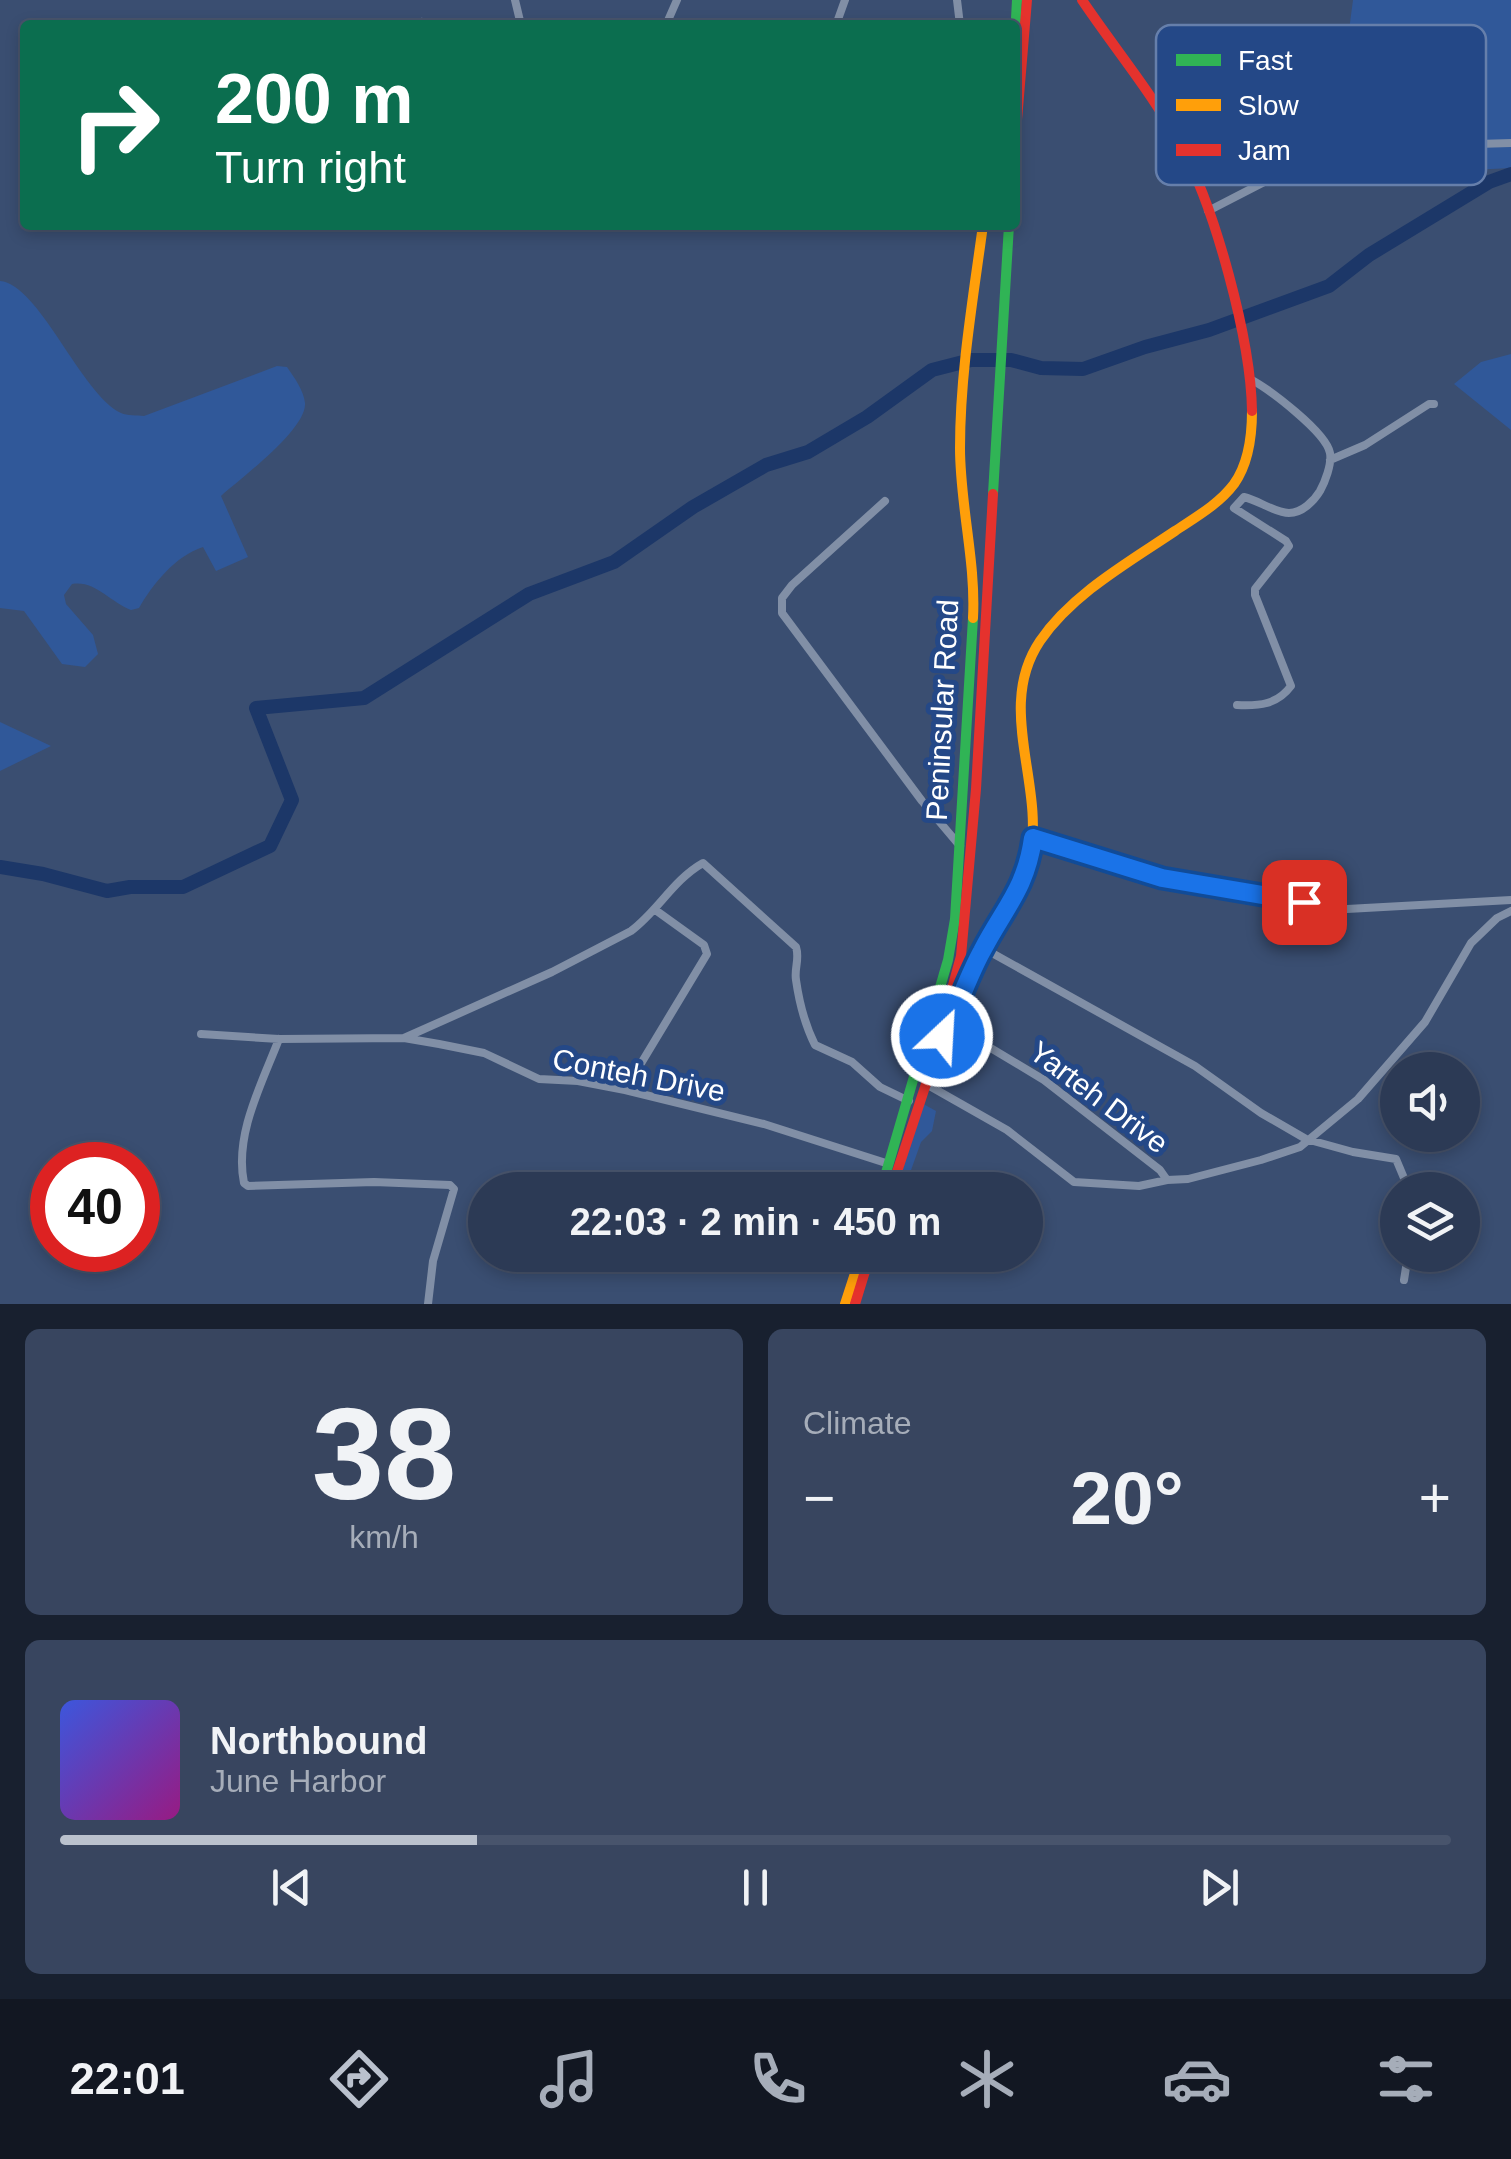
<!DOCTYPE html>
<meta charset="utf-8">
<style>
:root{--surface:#2c3a55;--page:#38455f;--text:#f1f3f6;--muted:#a6adb9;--line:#48546c;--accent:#bac1cd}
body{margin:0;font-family:Helvetica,sans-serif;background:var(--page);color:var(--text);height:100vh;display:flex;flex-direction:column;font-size:38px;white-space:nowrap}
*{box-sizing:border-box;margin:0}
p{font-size:32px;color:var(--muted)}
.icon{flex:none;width:55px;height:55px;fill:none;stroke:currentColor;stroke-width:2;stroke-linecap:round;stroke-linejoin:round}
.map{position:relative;height:1304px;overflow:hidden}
.side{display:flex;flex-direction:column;gap:25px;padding:25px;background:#18202f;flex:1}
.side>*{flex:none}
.banner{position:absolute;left:20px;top:20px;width:1000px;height:210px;border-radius:10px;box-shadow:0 5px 15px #0003,0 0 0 2px var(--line);background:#0b6e4f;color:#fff;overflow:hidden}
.controls{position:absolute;left:1380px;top:1052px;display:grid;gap:20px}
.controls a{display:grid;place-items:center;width:100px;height:100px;border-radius:50%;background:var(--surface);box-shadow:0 5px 15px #0003,0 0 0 2px var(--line);font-size:50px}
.speed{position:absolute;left:30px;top:1142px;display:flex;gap:20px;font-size:50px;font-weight:700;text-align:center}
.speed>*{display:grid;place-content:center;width:130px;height:130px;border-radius:50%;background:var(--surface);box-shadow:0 5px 15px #0003,0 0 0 2px var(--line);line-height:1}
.speed .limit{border:15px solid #d22;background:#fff;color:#111}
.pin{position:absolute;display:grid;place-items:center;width:85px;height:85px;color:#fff;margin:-42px;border-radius:20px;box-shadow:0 5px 15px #0006}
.me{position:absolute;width:110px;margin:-55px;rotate:25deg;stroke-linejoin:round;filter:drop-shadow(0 0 8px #0008)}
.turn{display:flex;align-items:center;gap:35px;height:210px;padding:0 30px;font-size:45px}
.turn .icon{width:130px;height:130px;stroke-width:2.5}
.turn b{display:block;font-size:70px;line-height:85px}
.big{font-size:75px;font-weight:700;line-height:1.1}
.side .card{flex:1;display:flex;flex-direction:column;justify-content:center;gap:15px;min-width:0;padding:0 35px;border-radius:15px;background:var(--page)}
.side .dial{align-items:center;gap:0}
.dial b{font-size:130px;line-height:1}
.song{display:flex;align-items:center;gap:30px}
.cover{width:120px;height:120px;border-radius:15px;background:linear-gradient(135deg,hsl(230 70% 55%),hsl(310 70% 35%))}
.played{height:10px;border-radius:5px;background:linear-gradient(90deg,var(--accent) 30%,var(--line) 30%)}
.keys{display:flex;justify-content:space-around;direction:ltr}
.heat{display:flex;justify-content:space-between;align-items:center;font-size:55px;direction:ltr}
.side .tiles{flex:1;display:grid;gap:25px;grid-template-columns:1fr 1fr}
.card:last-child{grid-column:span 2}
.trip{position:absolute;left:468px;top:1172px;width:575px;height:100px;border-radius:50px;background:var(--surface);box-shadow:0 5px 15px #0003,0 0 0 2px var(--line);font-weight:700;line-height:100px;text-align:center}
.dock{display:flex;height:160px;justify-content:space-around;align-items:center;background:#121722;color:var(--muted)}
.dock .icon{width:70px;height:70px}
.dock .current{color:var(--accent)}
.dock b{font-size:45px;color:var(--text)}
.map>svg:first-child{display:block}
.green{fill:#305899}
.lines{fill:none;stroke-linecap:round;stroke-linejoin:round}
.river{stroke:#1c3768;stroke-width:14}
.street{stroke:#818fa6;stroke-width:8}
.fast{stroke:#30b455;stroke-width:10}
.slow{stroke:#ff9f0a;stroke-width:10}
.jam{stroke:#e5322d;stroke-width:10}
.route-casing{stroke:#114b97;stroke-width:25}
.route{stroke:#1a73e8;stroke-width:18}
.labels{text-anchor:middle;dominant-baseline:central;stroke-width:10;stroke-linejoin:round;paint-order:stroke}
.street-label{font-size:30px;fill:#fff;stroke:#244887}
.key{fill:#244887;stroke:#667fab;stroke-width:2.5}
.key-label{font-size:28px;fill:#fff}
</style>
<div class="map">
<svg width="1511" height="1304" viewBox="0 0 1511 1304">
<rect width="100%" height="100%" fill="#3a4e71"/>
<path class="green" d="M1353,0H1511V168L1471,170L1459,141L1333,152Z
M0,281C39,284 81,394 121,413C127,416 137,415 144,416L277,366L287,367C294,377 304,391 305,403C307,429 240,479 221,496L248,557L216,571L203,547C175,556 153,584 139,608L131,610C110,602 95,580 72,584L64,595L66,604L93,635L98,654L85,667L62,664L24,611L0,608Z
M1511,354V430L1454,384L1481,362Z
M0,722L51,746L0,771Z
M918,1101L936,1111L932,1131L921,1142L904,1190H890Z"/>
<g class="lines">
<path class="river" d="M0,867L43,874L107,891L130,887H183L270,846L292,800L256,708L364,698L529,594L614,562L693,507L766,465L808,452L867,417L932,370L971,360H1011L1041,368L1083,369L1145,347L1209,330L1329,286L1369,255L1489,182L1511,174"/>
<path class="street" d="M515,0L521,25
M957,0L960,25
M422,22L427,25
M666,25L677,0
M836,25L845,0
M1274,102L1301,162
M1208,211L1305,161L1366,159L1444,145L1511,143
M1330,460L1365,445L1429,404H1434
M885,501L792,585L782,598V613L922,801L960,846
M1237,705C1259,706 1277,705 1291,686L1255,595V589L1289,546L1286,541L1234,508L1244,497C1258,500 1275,513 1289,513C1302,513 1314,501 1320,491C1325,482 1332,464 1330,453C1326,432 1269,389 1250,379
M1033,838L1162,878L1274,895L1317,907L1347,909L1511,900
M983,948L1195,1066L1261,1113L1306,1139L1353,1152L1396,1159L1409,1190
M949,1023L1044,1080L1160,1170L1167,1180
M201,1034L279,1039L404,1038L439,1044L484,1053L539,1079L578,1081L625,1090L764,1124L889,1164
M404,1038L552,972L631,931C658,911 673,880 703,863L796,947C800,959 794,968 796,980C799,1001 806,1027 815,1045L852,1062L880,1087L909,1101
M279,1039C262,1083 234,1135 244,1183L248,1186L374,1182L450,1185L454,1189L433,1261L428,1304
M926,1084L1007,1130L1074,1182L1139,1186L1167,1180L1188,1179L1261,1160L1300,1147L1358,1099L1425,1022L1471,943L1497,918L1511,911
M625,1090L707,954L704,945L654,909
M1404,1280L1408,1255"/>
<path class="fast" d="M1015,37L1017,0
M993,494L1009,225
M881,1190L948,960L955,919L973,618"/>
<path class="slow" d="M973,618C976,562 960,505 960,448C960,374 973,299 983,225
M944,1034C957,1007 967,978 981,951C997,919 1022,892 1030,856C1045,784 995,708 1040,641C1072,594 1129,562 1175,531C1196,517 1219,504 1234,484C1249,463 1252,435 1252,411
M845,1304L861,1255"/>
<path class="jam" d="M1082,0C1115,49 1153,94 1181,146C1215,208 1251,340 1252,411
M1015,144L1027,0
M891,1190L926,1084L961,956L976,789L993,494
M855,1304L870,1255"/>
</g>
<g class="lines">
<defs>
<path id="route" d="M942,1036C958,1009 967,978 982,951C1004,908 1026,889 1033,838L1162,878L1304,902"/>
</defs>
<use href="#route" class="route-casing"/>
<use href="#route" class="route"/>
</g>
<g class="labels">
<g class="street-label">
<text transform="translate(942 710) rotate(-87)">Peninsular Road</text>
<text transform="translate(639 1075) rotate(11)">Conteh Drive</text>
<text transform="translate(1099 1097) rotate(37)">Yarteh Drive</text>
</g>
</g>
<rect x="1156" y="25" width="330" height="160" rx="15" class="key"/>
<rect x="1176" y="54" width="45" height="12" fill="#30b455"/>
<rect x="1176" y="99" width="45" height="12" fill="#ff9f0a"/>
<rect x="1176" y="144" width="45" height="12" fill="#e5322d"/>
<g class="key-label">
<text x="1238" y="70">Fast</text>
<text x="1238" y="115">Slow</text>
<text x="1238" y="160">Jam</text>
</g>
</svg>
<div class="controls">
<a><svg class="icon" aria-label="sound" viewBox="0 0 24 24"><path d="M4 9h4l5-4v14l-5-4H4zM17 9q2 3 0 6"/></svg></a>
<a><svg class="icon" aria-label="layers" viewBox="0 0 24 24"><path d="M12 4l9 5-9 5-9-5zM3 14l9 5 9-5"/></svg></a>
</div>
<div class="speed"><div class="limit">40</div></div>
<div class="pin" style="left:1304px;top:902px;background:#d93025"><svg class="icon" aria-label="arrive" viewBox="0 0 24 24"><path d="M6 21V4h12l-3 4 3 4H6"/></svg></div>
<svg class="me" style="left:942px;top:1036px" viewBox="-20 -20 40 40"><circle r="17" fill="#1a73e8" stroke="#fff" stroke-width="3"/><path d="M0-11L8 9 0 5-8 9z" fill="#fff"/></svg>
<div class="trip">22:03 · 2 min · 450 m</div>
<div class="banner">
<div class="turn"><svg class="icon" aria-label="right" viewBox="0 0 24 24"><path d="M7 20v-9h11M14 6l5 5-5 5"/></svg><div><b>200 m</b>Turn right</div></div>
</div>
</div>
<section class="side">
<div class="tiles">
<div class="card dial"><b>38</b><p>km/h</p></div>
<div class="card"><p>Climate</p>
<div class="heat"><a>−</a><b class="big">20°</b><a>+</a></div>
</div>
<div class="card">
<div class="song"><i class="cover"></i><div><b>Northbound</b><p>June Harbor</p></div></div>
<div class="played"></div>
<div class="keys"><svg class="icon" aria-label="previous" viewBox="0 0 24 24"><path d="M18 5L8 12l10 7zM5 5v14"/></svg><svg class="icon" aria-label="pause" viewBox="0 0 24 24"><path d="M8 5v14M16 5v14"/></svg><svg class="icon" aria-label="next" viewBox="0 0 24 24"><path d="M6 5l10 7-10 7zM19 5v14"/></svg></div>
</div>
</div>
</section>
<nav class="dock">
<b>22:01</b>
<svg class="icon current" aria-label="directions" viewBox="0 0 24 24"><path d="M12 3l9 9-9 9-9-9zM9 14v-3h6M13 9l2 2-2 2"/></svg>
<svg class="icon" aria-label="music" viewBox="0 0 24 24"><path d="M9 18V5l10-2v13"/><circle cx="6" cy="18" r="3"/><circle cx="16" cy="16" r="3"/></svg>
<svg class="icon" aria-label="phone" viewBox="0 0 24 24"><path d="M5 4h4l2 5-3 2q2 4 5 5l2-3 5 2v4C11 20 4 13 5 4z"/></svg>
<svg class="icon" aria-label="climate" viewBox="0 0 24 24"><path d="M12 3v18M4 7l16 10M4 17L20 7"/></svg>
<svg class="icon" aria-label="car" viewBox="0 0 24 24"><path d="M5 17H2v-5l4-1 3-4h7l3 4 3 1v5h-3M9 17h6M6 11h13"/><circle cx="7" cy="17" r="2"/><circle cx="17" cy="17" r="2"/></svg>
<svg class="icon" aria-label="filters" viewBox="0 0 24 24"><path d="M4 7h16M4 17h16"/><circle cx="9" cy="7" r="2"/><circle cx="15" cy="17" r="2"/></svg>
</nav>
